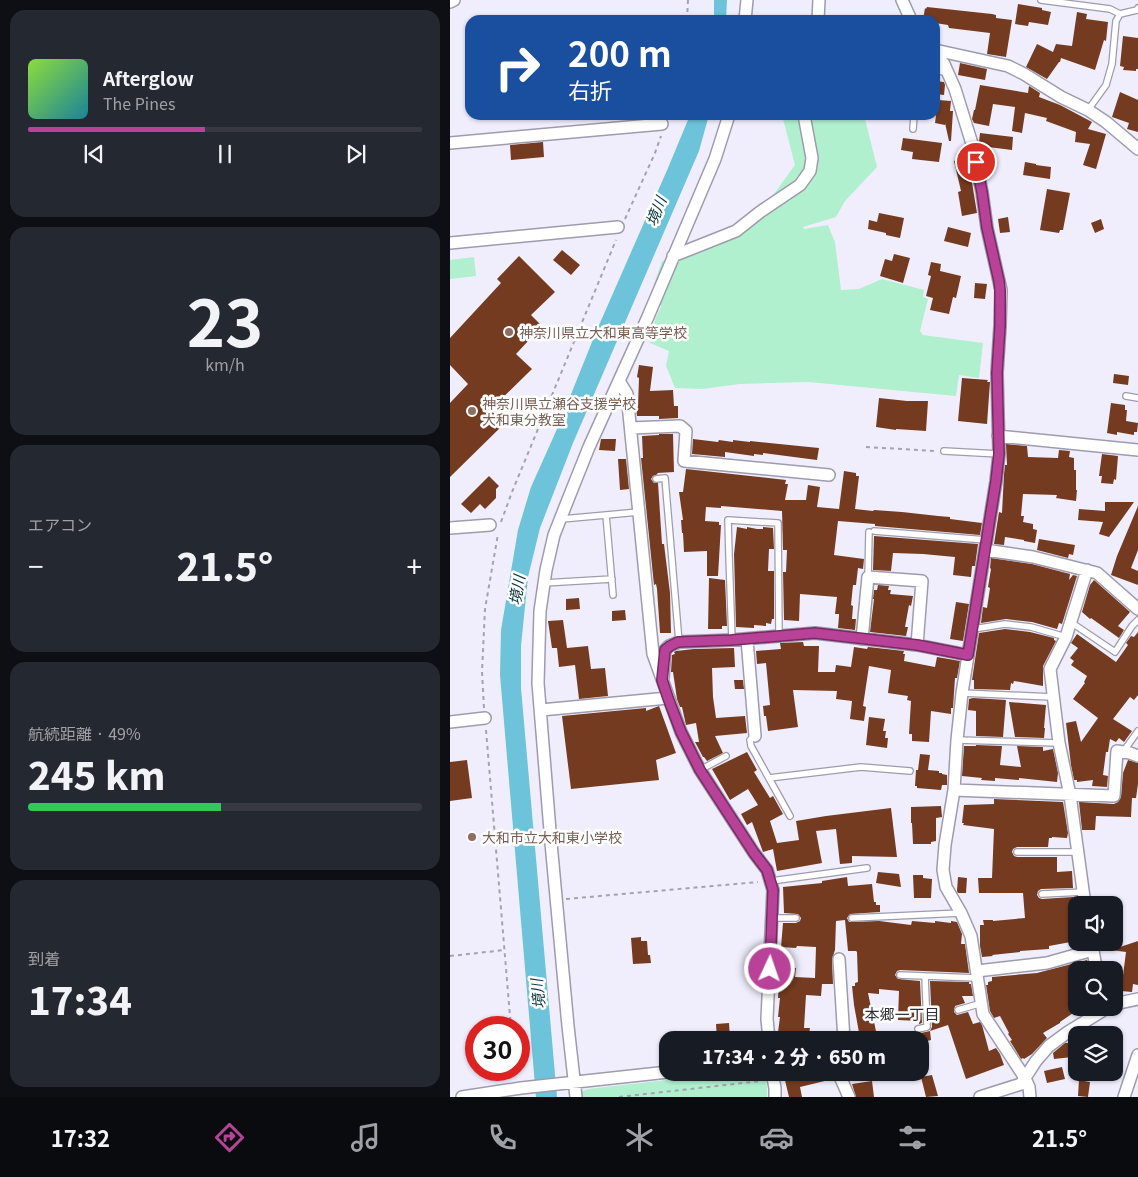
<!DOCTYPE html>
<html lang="ja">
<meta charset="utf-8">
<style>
:root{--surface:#171b24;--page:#242831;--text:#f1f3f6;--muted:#9ea1a6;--line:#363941;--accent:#b84298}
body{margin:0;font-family:Georgia,"Noto Sans JP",serif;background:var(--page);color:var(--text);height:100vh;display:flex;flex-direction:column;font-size:19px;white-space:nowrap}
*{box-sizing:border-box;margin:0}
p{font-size:16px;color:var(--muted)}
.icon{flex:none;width:28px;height:28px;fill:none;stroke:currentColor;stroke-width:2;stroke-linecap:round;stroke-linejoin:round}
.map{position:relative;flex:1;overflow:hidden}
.details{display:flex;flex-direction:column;gap:10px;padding:10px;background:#0d0f14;width:450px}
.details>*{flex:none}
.banner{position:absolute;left:15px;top:15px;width:475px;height:105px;border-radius:15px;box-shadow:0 1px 4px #0004;background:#1a4fa0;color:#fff;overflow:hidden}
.fabs{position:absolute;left:618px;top:896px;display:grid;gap:10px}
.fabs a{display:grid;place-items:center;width:55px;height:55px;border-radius:10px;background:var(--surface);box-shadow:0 1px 4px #0004;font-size:25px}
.speed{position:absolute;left:15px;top:1016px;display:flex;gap:10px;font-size:25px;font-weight:700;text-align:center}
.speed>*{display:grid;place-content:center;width:65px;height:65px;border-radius:50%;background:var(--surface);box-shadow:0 1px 4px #0004;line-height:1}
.speed .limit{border:8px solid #d22;background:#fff;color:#111}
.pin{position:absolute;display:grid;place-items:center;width:42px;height:42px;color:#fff;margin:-21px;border:2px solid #fff;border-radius:50%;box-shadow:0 1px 5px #0007}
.me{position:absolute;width:55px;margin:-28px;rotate:3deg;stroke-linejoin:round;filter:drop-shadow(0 0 4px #0008)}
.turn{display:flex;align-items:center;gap:18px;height:105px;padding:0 20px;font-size:22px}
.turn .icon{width:65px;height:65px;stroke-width:2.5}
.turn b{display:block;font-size:35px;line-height:42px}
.big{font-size:38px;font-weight:800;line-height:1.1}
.details .tile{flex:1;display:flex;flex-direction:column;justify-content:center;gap:8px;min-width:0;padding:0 18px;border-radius:15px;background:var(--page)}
.details .dial{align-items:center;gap:0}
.dial b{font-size:65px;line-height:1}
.song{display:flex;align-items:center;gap:15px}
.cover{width:60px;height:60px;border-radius:8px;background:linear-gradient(135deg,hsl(90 70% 55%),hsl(190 70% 35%))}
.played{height:5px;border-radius:2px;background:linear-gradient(90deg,var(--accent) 45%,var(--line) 45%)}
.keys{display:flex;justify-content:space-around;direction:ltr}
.heat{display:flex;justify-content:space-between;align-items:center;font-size:28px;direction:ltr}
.charge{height:8px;border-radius:4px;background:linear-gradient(90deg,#34c759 49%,var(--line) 0)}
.trip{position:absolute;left:209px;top:1031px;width:270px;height:50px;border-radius:15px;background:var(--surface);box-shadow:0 1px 4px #0004;font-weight:800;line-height:50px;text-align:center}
.dock{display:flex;height:80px;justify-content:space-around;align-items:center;background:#090b0e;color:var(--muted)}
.dock .icon{width:35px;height:35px}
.dock .current{color:var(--accent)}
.dock b{font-size:22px;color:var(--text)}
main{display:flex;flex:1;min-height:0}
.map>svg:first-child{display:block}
.green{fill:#b0f0ce}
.water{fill:#6cc3da}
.building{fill:#753b20}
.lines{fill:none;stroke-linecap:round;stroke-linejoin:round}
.service-casing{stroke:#9e9bad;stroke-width:8}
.minor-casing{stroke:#9e9bad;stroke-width:14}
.path{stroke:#a4a2ae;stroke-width:2;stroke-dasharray:4 4;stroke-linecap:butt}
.service{stroke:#fff;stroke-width:5.5}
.minor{stroke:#fff;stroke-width:11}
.route-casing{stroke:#782b63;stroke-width:12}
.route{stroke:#b84298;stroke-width:9}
.education-dot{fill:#8d6e63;stroke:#fff;stroke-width:2}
.labels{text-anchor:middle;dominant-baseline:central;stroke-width:5;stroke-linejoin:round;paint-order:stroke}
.education-label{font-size:14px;fill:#785e54;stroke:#fff;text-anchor:start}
.water-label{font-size:15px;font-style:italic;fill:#07323c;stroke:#fff}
.neighbourhood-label{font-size:15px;fill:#302f37;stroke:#fff}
</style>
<main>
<section class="details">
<div class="tile">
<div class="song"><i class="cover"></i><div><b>Afterglow</b><p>The Pines</p></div></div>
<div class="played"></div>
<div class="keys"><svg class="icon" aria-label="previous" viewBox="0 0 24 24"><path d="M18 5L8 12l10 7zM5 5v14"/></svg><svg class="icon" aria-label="pause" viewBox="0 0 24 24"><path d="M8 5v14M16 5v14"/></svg><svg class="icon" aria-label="next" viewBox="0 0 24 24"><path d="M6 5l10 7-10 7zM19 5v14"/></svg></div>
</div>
<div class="tile dial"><b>23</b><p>km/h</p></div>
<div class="tile"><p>エアコン</p>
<div class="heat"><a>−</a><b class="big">21.5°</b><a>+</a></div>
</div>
<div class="tile"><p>航続距離 · 49%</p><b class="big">245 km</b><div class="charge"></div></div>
<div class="tile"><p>到着</p><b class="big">17:34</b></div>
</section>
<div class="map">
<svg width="688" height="1097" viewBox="0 0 688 1097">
<rect width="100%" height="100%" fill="#f0eefd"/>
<path class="green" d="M332,115H414L427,167L395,201L386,217L353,227L354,229L378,225L385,242L391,290L409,289L432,279L474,290L473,297L478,299L470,331L473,335L533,343L529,378L509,375L506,396L358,382L290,384L252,389L225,388L216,366L219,351L200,343L205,319L211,307L204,284L212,261L256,249L318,202L345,165Z
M24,257L26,276L0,279V260Z
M287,1072L312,1073C318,1080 317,1088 317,1097H131L130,1092L138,1089Z"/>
<path class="water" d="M264,0H277L276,20H264Z
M240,115H259L249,151L123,443L90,528L78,577L71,646V688L107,1097H86L50,675L51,630L68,530L81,487L107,429L146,332L218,168Z"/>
<path class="building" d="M568,4L592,8V10L601,12L598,25L579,22L578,26L565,24Z
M477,7L542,14L546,15V18L562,20L556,57L537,54L540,33L499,28L498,25L485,23V20H473L475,8L476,9Z
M627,12L637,14L636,19L658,22L656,41L654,40L645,70L611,58L610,62H609L597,79L576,67L587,44L603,52L606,44L622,46Z
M673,36L688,38V69H686V71L673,70L674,67L670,66Z
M510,63L537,69L535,80L508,75Z
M485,81L494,82L495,85L494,95L485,94Z
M530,85L578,93L579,86L590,93L589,97L610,105L642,122L638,129L656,134L646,169L633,165L640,144L625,142L626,132L596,121L597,118L575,113L572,133L562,131L565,107L543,104L539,126L524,123L522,119L524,110H525Z
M670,92L688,100V132L677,129L679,123L662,117Z
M488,100L501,101L500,111H503L501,141H499L495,123V125L485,123Z
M530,133L563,137L562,150L530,146L529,142Z
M453,138L492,143L489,162L462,159L463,152L451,150Z
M93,142L94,157L61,160L60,145Z
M518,158L527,213L512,216L508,192L511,191L504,161Z
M575,162L586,164V165L601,167L600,179L573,175Z
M597,189L620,193L613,230H610L609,233L590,230Z
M429,213L454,218L450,238L436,235V233L418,229L419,220L427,222Z
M558,217L560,232L550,233L548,219Z
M651,219L654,229L645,233L641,223Z
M498,227L521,233L518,247L494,241Z
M112,250L130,265L121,275L103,260Z
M444,254L460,258L453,283L430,276L435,259L442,261Z
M69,256L105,292L81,315L92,326L66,354L82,369L40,410L55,423L0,477V403L18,384L0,365V338L51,283L47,279Z
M481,262L491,264L490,271L511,276L506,298L503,297L499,314L480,310L483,298L476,296L481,276L478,275Z
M525,283L537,284L535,299L524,298Z
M189,365L203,367L200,391L223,390L224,406H228V418L209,419V416H187L186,407H188L189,378L187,377Z
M664,374L679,376L678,385L663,383Z
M512,378L538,380L537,382H540L537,424L508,421Z
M429,398L457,401H478L476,431L446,429V430L426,427Z
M661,403L675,405V410H677L676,421L688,423L687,432H684V435L667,432V435L657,433Z
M209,434H223L224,472L207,473L208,474L203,476L201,479L204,483H208L212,544H214L220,593L221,633H210L207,589L206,584L204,585L191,458H193L192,436L209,435Z
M151,439H166L165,451L149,450Z
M243,439L268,442L269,440L283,442V440L300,442V441L369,448L367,460L313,453V455L304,454V456L275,452V457L242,454Z
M556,444L577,446L578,457L608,458L609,450L620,451L619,457L624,458V470H626V490H627L626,501L606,498L607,495L573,494L571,516H574L573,522L583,524V529L587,530L585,543L574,541V540L555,537L554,545L544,544L549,512L552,513L554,474L555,465H557Z
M652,454L668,456L666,480L664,479L663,484L651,483L652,476H649Z
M168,459H176L179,489L170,490Z
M236,469L336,480L335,484H338L335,500H356L358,485L370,487L367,507L389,509L394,471L406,473V476H409L405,509L423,511L424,510L452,512L488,516L500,517V519L532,523L530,535L425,526V524L388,521L384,555L414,559L413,569L408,568L406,585H403L401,605L403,606L402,619H406L405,630L388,628L389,616V614H385L387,597L350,594L349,621L334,620L333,572H336L337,550H333L332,511L271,506V508L256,507L255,521L269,522V525H271L268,576H257V551L234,552L233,533H232L231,520H233L229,492H233Z
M39,476L49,486L46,489V498L35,509L30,504L21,513L11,504Z
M655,502H684L659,537L649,534L653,522L628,520L629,509L655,511Z
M688,506V550L681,568L688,571V585L661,575L667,556Z
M287,527L297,529V527L307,529H313V527L323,528L324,549H319L318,571H324V619H322L321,624L316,623V626L304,625V628L286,627L284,554Z
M424,536L528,544L525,566H522L521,577L503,575L505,557L473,554L443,553L441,571L423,570Z
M589,539L625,545L623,555L619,554L618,558L587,550Z
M541,558L582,564L620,574L619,580L623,575L627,576L612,624L609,623L607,629L582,622L556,619L531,623L533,607L537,608L540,588L538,587L541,569L540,568Z
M259,578L275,580L277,626H272V629H258Z
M644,580L680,612L668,626L674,630L669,638L641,618L640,619L632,612L640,585Z
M428,585L439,586L438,590H441L440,594L463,596L461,606L459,605L455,627H458L456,636L420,632L424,599H423L424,590H427Z
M129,598L130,609L116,610V599Z
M506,602L519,604L513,641L500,639Z
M175,610L176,620L162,621V611Z
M113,620L117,648L138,646L141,669L155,668L158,696L129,699L125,665L109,667L107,648H102L98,621Z
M555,629L580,632L604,638V640L606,641L593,666V686L564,681L563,684L561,683L560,690L524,689V680H522L529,633Z
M688,632V695L684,700L680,697L663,719L682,731L674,742L669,738L666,742L660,739L658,752H656L653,775L658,776L657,787L642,786L643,780L627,782V780H624L621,765L616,723L626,721L631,742L648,718L623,699L635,683L634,682L637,676L621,665L624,661L620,658L628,648L621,643L627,634L666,662L678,645L676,643L681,636L684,637Z
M353,642L354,646H369L368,672H385L386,665L401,667L404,647L417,649L418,647L454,651L453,654H455L454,661L485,667L487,657L510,661L507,678H505L503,708H501V714L481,711L479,742L462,741V734H459L461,701L457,700L458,696L438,693L441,670L419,666L413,706L416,707L414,721L400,719L402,701L386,699L387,691L343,690L348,727L318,731L316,716H314L313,706L320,705L316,663L307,664L306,651L331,649L330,643Z
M284,648L285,667L262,668L263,697L266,718L295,716L297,733L265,736L273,753L257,761L254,757H253L245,742H249L246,723L236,725L232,707H230L227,699L223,672H221L222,655L225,654L224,652L226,651L244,649Z
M284,680H293L294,689H285Z
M523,698L556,700L553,737L526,736V711L518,710L519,699Z
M559,702L596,705L594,728H595L594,738L565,737Z
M209,706L226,753L206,760L209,780L121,789L112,716L196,708V711Z
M419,717L435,719L433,731H436L435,738H438L437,748L416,745Z
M526,745L552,746L550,765L571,767L567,746L593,747V751L603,749L608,773L607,782L569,778V780L545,778V781L531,780L532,778L512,776L514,746H526Z
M297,752L307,770L304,772L320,798L323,796L333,814L320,821L327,843L349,840L346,821L376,816L441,808L447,857L402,856V863L390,864L386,829L366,831L372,863L327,871L323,849L313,852L302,822L297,825L291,814L308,805L298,789L280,800L262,769Z
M470,754L480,755L478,770L489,771V773H492V774L497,775V785H492L491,790L467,788V786H465L466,770H468Z
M17,760L22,798L0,801V762Z
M678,760L688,763V784L686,798H682L681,817L646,816L645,830H632L629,802L664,804L668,802L671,797L673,773Z
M544,799L613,802L618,833L617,838L602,837V838H599L598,847H567L563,849L562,852L564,856L567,857H607V872L622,871L623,888L591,889L588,891L587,895L589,898L592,899L623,897L626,941L599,946V949L570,951V952L542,955L543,956L532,957L530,946V925H534L533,920H543V921L575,918L573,893H529L528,878H542L544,829L513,825L514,823H512L514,805L544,804Z
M491,806L492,817L486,818V841L481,842V844H463L462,823H461V807Z
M428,872L449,874L451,887L426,883Z
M463,875H473V878L482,879L481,898H464Z
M397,877L398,886L422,884L424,902H426V905H430V912L400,914L397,918L399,922L429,921L461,925L462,921L485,923V921L501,923V921L507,922L512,934L511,944H515L519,973L450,970L447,971L445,975L448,979L470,981L472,1023L469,1024V1021L448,1020L449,991L429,989V994L418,993L427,1036L414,1039L413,1037L410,1038L404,1005L402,986H405V983L408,982L407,952L406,951H398L395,920L386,921L385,950L382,959L383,984H372L371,996L356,995L354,1028H360L358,1040H327L330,1017H328L330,998H328L330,967L346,968L345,977L365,978L366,947L347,946L346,948L331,947L333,923H346L350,921L351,918L348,914L334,913L333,887L372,883V881Z
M508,877L517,878L516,893H508L507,891Z
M191,937V941H197L198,955H200L201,963L183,964L181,938Z
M688,941V985L683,984L682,992L671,991L676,952L661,950Z
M637,960L640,969L636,970H626V1011L610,1022V1023L593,1033L597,1038L582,1054L574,1059L573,1058L571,1059L560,1041L562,1040L558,1034L559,1033L550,1016L544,1018L540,1011L536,985H538V982L542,981V977L587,973Z
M480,981L519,982V984H521L523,996H512L515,1003L505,1006L504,1012L507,1015L518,1012L523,1024L530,1022L532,1025L539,1051L546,1048L550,1054L554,1065L516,1079L498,1025L480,1031L481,1040L473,1042L471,1033L480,1031L482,1027Z
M279,1023L280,1039L267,1040L266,1024Z
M615,1043H620L622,1057L604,1059L603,1053Z
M612,1067L615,1079L597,1083L594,1071Z
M333,1072H381L383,1079L350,1087L352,1097H339Z
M482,1075L488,1096L476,1097L471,1077Z
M629,1080L640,1082L638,1097L628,1096Z
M422,1081L424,1097H406L402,1084Z"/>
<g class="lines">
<defs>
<path id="service" d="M591,0L660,9L670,14
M485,71L498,72
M638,110L656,85L662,64L666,21L670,14L687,10L688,8
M463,129L464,115
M676,396L688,398
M494,451L549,454
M206,479L215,478L229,642
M156,515L163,595
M112,519L189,512
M424,531L536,540
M418,577L419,532
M94,583L162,579
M622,623L665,652L682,626L688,620
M523,629L555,624L581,627L616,637
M282,640L279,556L278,520L328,523L329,635
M512,693L603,697
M305,736L300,740L301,746L340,816
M507,740L609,743
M673,752L688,731
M250,770L276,756
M319,778L411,767L460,771
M567,852H628
M321,881L417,868
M592,894L633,892
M322,918H346
M402,918L511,913
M450,975L475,976
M508,1010L532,1003
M468,1029L477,1027L475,976L527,978"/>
<path id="minor" d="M452,0L461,20
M0,2L4,0
M295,20L297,0
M368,20L369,0
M485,50L558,66L574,74L611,97L638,110L656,122L688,149
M485,54L494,64L505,89L523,147L532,192L537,228L549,281L551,290L550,326L547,373L549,454L546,481L512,693L507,740L504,790L495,845L493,870L496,887L511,913L521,936L533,1014L575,1078L579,1087L580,1097
M0,143L212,124
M0,243L168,227
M223,256L286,231L310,212L350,185L360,171L362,158L354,115
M169,381L177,394L203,654L231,732L250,770L304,853L317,870L323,890L317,1019L319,1040
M181,428L230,426L236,431L234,461L379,475
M548,436L688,450
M0,528L40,525
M535,550L583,557L647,573L688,609
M297,639L305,736
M412,639L418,577L472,581L467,645
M213,678L215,650L219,646L229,642L282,640L365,633L467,645L518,655
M91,710L218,698
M0,722L35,718
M504,790L664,796L667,751L680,753L688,756
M635,905L620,795L609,743L600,669L616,637L637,570
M643,950L645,962L649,970
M389,959L394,1040
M527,971L597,963L643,950L642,942
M664,1004L688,999
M322,1072L325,1088V1097
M388,1072L399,1097
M12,1097L71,1088L218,1072
M126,1097L118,1026L101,843L88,683L90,611L96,570L104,535L119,497L139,447L197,319L265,159L279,115
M530,1097L571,1084L586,1061L599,1046L618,1032L657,1008
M674,1097L688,1055"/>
</defs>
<use href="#service" class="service-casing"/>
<use href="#minor" class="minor-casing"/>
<path class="path" d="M237,20L238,0
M175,219L205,153L211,136
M416,447L486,451
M51,522L62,492L166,240
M34,708L32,672L35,609L48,534
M36,730L61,1028
M116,899L308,882
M0,956L55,950
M65,1070L66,1078
M227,1078L274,1072
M169,1097L311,1081"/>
<use href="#service" class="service"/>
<use href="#minor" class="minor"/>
</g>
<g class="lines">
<defs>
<path id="route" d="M320,969L323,890L317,870L304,853L250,770L231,732L218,698L212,680L215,650L220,646L228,642L282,640L365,633L467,645L518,655L546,481L549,454L547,373L550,326V290L549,281L537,228L532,192L526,162"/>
</defs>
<use href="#route" class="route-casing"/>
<use href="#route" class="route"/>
</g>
<g class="education-dot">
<circle cx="59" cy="332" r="5"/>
<circle cx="22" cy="411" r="5"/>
<circle cx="22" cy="837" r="5"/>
</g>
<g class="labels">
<g class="education-label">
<text x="69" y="332">神奈川県立大和東高等学校</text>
<text x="32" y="403">神奈川県立瀬谷支援学校<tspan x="32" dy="16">大和東分教室</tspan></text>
<text x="32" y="837">大和市立大和東小学校</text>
</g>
<g class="water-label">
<text transform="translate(205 211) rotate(-68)">境川</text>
<text transform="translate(66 590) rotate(-81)">境川</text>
<text transform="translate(87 994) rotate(-96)">境川</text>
</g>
<g class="neighbourhood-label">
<text x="452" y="1013">本郷一丁目</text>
</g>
</g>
</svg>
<div class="fabs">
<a><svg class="icon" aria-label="sound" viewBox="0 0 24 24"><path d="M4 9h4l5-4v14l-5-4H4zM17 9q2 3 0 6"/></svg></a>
<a><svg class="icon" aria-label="search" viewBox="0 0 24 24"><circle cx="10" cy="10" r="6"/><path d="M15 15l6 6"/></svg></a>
<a><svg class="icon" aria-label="layers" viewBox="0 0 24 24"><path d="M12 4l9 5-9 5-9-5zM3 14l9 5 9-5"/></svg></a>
</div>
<div class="speed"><div class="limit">30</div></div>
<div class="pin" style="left:526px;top:162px;background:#d93025"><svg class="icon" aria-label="arrive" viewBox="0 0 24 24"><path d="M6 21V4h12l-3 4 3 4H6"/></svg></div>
<svg class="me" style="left:320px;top:969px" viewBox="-20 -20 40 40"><circle r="17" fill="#b84298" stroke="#fff" stroke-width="3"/><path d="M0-11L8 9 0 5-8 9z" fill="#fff"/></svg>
<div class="trip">17:34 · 2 分 · 650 m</div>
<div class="banner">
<div class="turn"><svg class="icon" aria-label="right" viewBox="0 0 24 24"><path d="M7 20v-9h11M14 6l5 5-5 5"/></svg><div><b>200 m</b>右折</div></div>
</div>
</div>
</main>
<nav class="dock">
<b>17:32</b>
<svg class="icon current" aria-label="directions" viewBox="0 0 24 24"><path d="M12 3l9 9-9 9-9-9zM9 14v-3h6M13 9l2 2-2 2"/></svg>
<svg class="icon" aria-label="music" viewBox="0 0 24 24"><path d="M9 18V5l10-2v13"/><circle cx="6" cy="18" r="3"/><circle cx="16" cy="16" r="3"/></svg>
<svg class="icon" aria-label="phone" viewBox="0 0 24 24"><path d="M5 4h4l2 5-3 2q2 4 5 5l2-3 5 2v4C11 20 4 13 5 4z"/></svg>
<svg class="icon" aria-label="climate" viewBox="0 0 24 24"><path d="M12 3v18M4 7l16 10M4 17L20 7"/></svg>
<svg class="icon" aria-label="car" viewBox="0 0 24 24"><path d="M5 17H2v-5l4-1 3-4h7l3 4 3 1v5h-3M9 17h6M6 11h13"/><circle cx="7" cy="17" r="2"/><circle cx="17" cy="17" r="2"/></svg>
<svg class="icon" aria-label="filters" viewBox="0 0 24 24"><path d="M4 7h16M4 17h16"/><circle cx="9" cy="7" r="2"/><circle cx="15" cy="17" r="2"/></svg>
<b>21.5°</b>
</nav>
